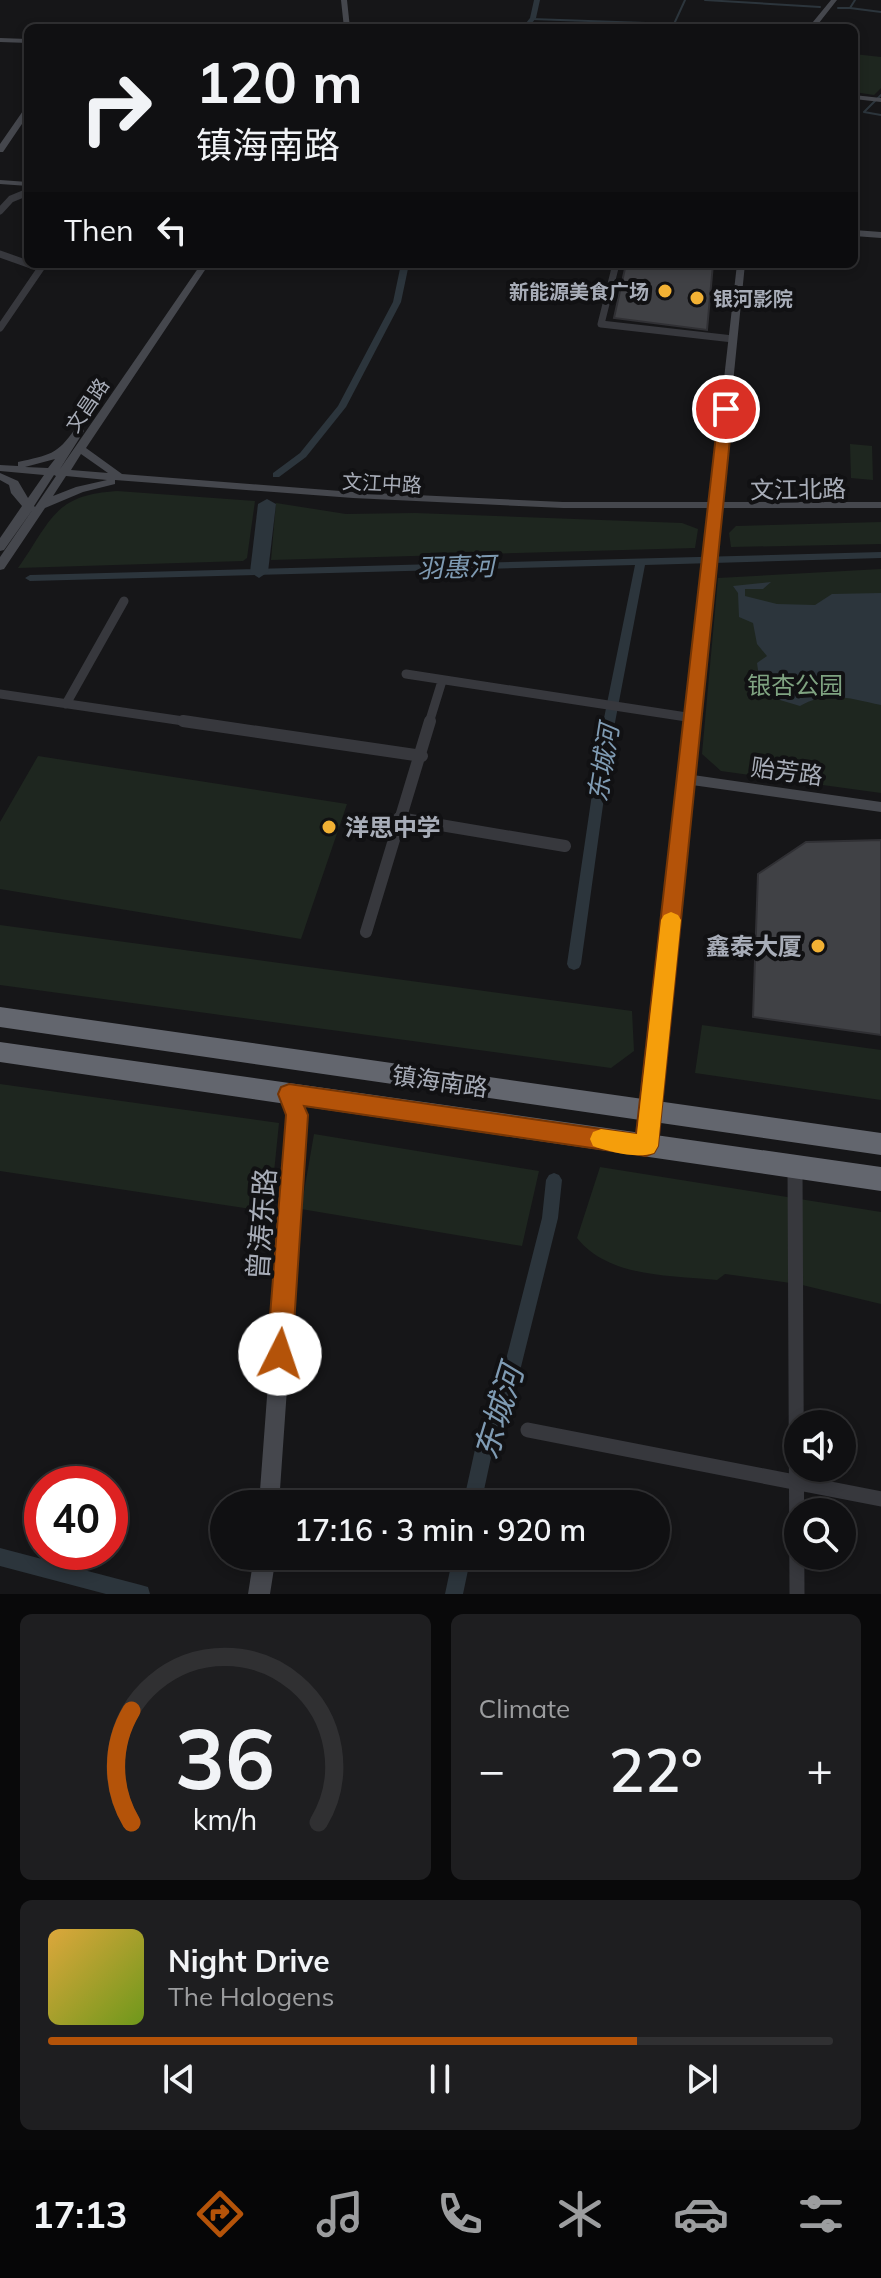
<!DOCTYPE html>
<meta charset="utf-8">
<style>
:root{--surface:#101012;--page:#1e1e20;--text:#f1f3f6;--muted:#9c9d9f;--line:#303032;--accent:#b45309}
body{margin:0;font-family:Mulish,"Noto Sans SC",sans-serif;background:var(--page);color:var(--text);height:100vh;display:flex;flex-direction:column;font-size:30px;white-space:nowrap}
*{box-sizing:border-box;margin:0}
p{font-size:26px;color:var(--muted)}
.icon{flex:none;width:44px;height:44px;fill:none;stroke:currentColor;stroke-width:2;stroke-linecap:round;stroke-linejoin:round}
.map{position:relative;height:1594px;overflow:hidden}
.side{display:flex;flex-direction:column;gap:20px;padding:20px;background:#09090a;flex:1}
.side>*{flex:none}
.top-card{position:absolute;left:24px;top:24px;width:834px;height:244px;border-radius:12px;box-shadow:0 4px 12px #0003,0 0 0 2px var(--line);background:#101012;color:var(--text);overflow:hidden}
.controls{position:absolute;left:784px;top:1410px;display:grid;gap:16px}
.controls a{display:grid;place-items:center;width:72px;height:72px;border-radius:50%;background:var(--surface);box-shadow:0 4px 12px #0003,0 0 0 2px var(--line);font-size:40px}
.speed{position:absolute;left:24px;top:1466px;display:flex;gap:16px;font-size:40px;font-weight:700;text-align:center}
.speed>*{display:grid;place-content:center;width:104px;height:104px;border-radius:50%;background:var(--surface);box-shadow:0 4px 12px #0003,0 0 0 2px var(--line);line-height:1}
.speed .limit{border:12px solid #d22;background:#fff;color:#111}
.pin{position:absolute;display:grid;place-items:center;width:68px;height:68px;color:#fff;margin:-34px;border:4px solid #fff;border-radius:50%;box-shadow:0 2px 8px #0007}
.me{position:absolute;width:88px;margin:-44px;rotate:4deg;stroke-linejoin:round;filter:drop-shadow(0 0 6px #0008)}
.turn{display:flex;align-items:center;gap:28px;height:168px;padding:0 40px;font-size:36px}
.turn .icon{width:104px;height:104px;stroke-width:2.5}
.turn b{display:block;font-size:56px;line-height:68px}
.then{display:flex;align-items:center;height:76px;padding:0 40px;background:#0003;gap:16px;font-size:30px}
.big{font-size:60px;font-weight:600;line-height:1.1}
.side .card{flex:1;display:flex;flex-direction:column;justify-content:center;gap:12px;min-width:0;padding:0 28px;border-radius:12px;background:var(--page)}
.side .dial{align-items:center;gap:0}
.dial svg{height:208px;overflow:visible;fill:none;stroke:var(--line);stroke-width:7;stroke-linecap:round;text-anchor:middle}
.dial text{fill:var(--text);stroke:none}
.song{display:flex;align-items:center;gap:24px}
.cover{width:96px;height:96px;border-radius:12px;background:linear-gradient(135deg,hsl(40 70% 55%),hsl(80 70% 35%))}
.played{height:8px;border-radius:4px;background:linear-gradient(90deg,var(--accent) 75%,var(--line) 75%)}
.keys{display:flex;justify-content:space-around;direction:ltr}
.heat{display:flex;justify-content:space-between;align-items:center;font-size:44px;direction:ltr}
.side .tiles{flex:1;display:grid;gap:20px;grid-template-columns:1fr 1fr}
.card:last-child{grid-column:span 2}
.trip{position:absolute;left:210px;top:1490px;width:460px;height:80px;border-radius:40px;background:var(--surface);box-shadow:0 4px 12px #0003,0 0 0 2px var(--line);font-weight:600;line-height:80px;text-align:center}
.tab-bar{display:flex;height:128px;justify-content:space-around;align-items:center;background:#060607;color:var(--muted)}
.tab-bar .icon{width:56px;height:56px}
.tab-bar .active{color:var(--accent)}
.tab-bar b{font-size:36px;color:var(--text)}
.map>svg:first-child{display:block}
.green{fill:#1e261f}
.water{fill:#2c353c}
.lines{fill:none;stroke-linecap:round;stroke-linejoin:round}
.stream{stroke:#2c353c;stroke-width:2}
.canal{fill:#2c353c;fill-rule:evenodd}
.river{fill:#2c353c;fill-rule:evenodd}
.building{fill:#404145;stroke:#303034;stroke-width:2}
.street-far3{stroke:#37383d;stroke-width:7}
.street-far2{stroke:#37383d;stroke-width:9}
.street-far1{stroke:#37383d;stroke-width:12}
.street{stroke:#37383d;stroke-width:15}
.secondary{fill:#45474d;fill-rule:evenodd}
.highway{fill:#63666e;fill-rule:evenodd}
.route{fill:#b45309;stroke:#753606;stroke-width:2}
.slow{fill:#f59e0b}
.poi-dot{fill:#f2b134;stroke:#111113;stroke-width:3}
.labels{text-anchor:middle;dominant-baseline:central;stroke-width:8;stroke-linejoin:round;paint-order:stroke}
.far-poi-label{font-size:20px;font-weight:bold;fill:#a8adb8;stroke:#111113;text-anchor:end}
.far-street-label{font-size:20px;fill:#a8adb8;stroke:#111113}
.street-label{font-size:24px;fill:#a8adb8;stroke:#111113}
.park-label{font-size:24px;fill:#7fa381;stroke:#111113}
.poi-label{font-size:24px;font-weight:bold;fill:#a8adb8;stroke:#111113;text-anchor:start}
.water-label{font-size:26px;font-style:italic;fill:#7f9bb3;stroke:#111113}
.near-street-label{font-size:28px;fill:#a8adb8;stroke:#111113}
.near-water-label{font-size:32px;font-style:italic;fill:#7f9bb3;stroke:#111113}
</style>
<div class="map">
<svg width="881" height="1594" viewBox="0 0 881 1594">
<rect width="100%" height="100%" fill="#161618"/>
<path class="green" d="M854,54L881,57V88L874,95L854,92Z
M850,444L872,446L873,480L851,478Z
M117,491L255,501L247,558L243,561L18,568C52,520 53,495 117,491Z
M276,503L346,514L415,513L682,523L698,529L695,548L271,560Z
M881,522V544L731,547L729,533L736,526Z
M881,569V793L721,771L702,754L718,578Z
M38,756L347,804L301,939L0,889V822Z
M0,925L632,1011L634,1051L611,1068L0,985Z
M702,1025L881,1050V1100L695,1073Z
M0,1084L279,1123L270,1212L0,1171Z
M314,1134L539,1171L522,1246L301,1209Z
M600,1167L881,1212V1304L798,1284L725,1274L717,1280C670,1275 609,1278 577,1238Z"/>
<path class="water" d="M771,582L763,589H745V596L777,604L815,605L832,594L881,593V705C852,699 827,690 800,706L780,700L760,684L757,663L767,656L757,644L753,623L739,617L738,593L733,586Z"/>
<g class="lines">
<path class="stream" d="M705,0L820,7
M855,0L850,8L881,12
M838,8H850
M532,19L674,24L685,0
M881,95L864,112L881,115"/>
<path class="canal" d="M534,0H540L536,18L528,28H522L530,18Z
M401,264H409L401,302L346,407L306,457L279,477H273V473L300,453L338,406L393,302Z
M881,552V558L645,565L613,733L581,964L579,968L574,970L569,968L567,964L601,733L635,565L30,581L25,578L30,575Z
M554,1173L559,1175L562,1180L558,1218L513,1399L498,1425L481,1504H463L481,1422L497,1395L542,1218L546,1180L549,1175Z
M0,1548L141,1585L148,1587L150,1594H106L0,1566Z
M453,1556H471L463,1594H445Z"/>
<path class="river" d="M267,499L276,504L268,572L259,578L250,572L258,504Z"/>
</g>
<path class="building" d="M626,264H713L707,330L614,318Z
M881,840V1035L753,1017L758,874L806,842Z"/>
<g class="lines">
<path class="street-far3" d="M0,211L11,199L28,192
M0,254L28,264
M616,264L601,324L733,339
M0,328L41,268L28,264"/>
<path class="street-far2" d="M406,674L693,718
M0,694L197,723
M66,704L124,601
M429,723L442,681"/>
<path class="street-far1" d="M183,721L422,756
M399,818L565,846
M366,932L430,721"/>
<path class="street" d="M795,1168L797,1594
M528,1430L881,1499"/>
<path class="secondary" d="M341,0H347L350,28H344Z
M831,0H837L815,28H808Z
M0,38L28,39V43L0,42Z
M854,95L881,98V102L854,99Z
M25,108H28V115L3,152H0V144Z
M0,180L28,182V186L0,184Z
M854,230L881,232V238L854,236Z
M201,264H209L86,448L122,474L353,492L563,502H710L737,264H745L721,502H881V508H720L693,775L881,802V812L692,785L655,1146L652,1152L646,1154L640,1152L637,1146L709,508H563L353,498L115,480V484L83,492L45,508L4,569L0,570V557L33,509L4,550L0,551V538L22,506L11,493L9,485L0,480V473L18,481L28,498L44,475L0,471V465L18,466V462C49,455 57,455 75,429H83L84,431L60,469ZM81,454L108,473L71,470ZM55,459L48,468L25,467ZM54,475L56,476L35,507L34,506ZM66,476L107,480L76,487L53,496Z
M289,1086L295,1089L306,1115L279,1504H259L288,1115L281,1094L283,1089Z
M254,1556H276L270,1594H248Z"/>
<path class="highway" d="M0,1007L881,1133V1155L0,1027Z
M0,1042L881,1167V1191L0,1062Z"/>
</g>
<path class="route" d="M726,405L733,409L658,1146L654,1153L646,1156L304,1106L308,1115L292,1354L288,1363L280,1367L271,1363L267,1354L286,1115L278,1094L281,1087L289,1084L636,1134L719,409Z"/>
<path class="slow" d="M671,912L678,915L681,920L658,1146L654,1153C638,1159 609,1152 593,1146L590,1139L593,1132L601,1129L637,1134L661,920L664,915Z"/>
<g class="poi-dot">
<circle cx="665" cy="291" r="8"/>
<circle cx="697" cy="298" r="8"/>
<circle cx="329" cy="827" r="8"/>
<circle cx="818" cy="946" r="8"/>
</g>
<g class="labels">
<g class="far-poi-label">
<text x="649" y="291">新能源美食广场</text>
<text x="713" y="298" text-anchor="start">银河影院</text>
</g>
<g class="far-street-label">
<text transform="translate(87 405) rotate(-56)">文昌路</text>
<text transform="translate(382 483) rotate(3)">文江中路</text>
</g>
<g class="street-label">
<text transform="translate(798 489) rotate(-1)">文江北路</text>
<text transform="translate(787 771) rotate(8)">贻芳路</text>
<text transform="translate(440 1081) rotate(8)">镇海南路</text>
</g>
<g class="park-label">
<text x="795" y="685">银杏公园</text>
</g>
<g class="poi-label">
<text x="345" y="827">洋思中学</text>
<text x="802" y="946" text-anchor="end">鑫泰大厦</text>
</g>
<g class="water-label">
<text transform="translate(456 567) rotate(-2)">羽惠河</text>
<text transform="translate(603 763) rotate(-81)">东城河</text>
</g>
<g class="near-street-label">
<text transform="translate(261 1224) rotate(-86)">曾涛东路</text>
</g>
<g class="near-water-label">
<text transform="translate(498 1412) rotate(-73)">东城河</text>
</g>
</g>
</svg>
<div class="controls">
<a><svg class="icon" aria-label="sound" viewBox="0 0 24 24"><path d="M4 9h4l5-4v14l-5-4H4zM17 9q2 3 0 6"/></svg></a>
<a><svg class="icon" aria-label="search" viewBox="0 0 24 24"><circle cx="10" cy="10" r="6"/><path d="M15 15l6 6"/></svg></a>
</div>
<div class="speed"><div class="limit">40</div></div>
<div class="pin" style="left:726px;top:409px;background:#d93025"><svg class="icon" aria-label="arrive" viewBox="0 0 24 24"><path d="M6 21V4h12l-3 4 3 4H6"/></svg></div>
<svg class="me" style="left:280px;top:1354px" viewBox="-20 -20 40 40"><circle r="19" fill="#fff"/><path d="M0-13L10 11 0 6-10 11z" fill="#b45309"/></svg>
<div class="trip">17:16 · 3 min · 920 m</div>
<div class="top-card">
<div class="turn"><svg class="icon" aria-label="right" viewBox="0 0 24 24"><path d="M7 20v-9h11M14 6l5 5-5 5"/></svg><div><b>120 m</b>镇海南路</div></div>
<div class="then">Then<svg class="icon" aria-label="left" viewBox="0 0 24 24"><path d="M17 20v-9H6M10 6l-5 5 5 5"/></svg></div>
</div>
</div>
<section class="side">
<div class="tiles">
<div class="card dial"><svg viewBox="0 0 100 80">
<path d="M14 69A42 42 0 1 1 86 69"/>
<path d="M14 69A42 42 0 0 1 14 26" stroke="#b45309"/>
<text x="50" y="56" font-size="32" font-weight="700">36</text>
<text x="50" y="72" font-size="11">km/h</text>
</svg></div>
<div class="card"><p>Climate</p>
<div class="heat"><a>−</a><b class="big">22°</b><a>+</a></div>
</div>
<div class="card">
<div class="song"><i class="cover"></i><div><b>Night Drive</b><p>The Halogens</p></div></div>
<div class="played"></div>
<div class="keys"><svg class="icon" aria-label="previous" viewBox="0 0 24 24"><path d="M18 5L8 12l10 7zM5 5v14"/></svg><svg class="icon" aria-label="pause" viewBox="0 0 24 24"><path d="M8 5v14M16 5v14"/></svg><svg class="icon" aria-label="next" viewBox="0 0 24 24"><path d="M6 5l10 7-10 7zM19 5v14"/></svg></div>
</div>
</div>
</section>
<nav class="tab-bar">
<b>17:13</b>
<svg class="icon active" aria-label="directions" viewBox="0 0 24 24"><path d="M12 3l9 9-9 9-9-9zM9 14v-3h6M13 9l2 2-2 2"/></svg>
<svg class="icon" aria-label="music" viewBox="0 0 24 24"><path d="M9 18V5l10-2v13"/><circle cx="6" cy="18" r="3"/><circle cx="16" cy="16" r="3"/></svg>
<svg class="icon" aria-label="phone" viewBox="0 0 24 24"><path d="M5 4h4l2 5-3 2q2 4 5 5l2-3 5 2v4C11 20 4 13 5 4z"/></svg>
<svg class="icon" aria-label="climate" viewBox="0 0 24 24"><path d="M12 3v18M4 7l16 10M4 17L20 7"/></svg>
<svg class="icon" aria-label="car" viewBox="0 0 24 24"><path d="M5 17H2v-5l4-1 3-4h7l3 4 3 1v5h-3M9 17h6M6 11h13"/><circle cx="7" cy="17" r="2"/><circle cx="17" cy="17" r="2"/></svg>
<svg class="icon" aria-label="filters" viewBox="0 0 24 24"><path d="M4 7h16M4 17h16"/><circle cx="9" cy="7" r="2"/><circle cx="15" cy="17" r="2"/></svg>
</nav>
